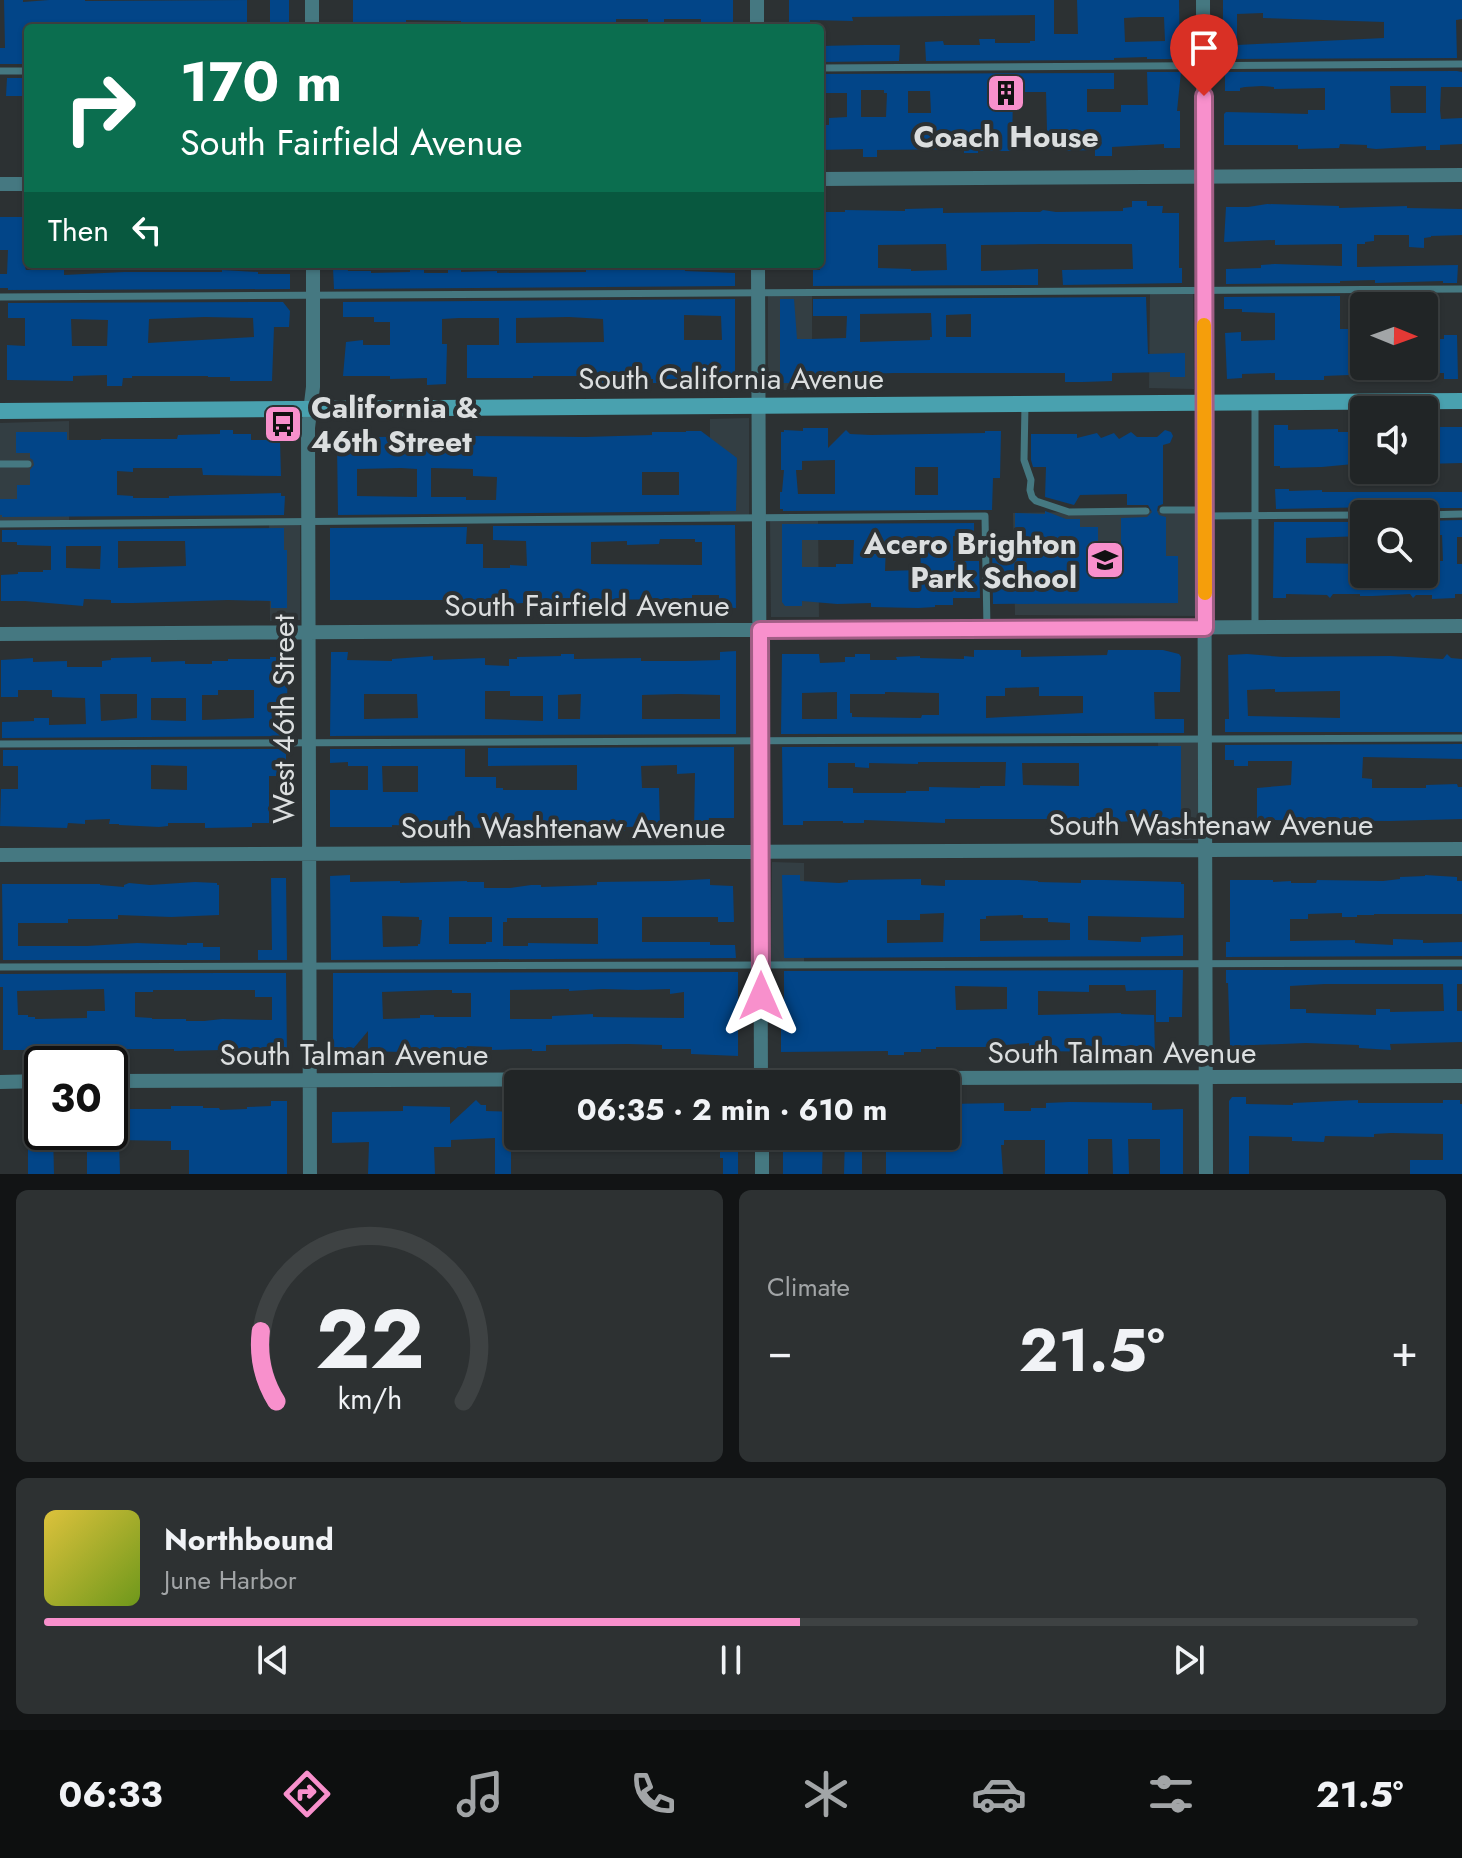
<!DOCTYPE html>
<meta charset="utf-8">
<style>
:root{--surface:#212526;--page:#2d3132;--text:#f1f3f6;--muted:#a2a5a7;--line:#3e4243;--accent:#f890cc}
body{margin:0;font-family:Jost,sans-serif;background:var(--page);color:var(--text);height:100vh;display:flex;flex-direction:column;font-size:30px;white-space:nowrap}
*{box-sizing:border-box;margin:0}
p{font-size:26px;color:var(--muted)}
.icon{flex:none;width:44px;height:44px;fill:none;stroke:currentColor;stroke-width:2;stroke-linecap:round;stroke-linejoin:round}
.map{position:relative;height:1174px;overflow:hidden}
.sheet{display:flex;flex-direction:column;gap:16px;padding:16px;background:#121415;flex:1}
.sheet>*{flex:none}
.hud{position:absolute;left:24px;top:24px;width:800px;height:244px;border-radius:8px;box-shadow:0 2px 6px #0004,0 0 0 2px var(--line);background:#0b6e4f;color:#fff;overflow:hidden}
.needle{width:52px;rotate:91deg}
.buttons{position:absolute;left:1350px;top:292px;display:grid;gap:16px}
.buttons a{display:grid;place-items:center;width:88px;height:88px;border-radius:8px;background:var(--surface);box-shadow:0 2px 6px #0004,0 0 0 2px var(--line);font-size:40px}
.speed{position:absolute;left:24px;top:1046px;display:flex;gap:16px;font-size:40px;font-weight:700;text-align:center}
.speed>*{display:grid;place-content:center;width:104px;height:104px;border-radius:50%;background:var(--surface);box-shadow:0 2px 6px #0004,0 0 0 2px var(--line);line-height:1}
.speed .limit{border:4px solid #111;border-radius:12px;background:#fff;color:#111}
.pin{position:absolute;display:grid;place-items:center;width:68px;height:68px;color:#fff;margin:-82px -34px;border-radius:50% 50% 50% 0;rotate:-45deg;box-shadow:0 0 8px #0007}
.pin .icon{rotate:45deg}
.me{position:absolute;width:88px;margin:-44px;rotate:0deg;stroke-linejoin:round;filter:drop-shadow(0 0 6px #0008)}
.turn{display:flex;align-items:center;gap:28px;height:168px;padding:0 24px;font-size:36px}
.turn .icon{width:104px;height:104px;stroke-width:2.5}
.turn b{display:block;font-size:56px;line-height:68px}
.then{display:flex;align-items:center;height:76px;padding:0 24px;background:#0003;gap:16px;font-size:30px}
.big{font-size:60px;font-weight:700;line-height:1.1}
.sheet .tile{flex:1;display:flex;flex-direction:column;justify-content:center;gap:12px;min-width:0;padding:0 28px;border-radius:12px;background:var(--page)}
.sheet .dial{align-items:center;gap:0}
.dial svg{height:208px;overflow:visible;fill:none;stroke:var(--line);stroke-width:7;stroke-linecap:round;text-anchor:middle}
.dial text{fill:var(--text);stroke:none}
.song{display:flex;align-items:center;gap:24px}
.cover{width:96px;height:96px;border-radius:12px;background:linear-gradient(135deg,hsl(50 70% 55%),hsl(80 70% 35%))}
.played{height:8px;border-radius:4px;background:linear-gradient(90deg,var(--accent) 55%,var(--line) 55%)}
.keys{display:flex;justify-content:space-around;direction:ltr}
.heat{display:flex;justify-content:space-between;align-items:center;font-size:44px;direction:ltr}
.sheet .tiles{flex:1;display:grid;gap:16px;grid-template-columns:1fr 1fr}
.tile:last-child{grid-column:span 2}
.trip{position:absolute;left:504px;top:1070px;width:456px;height:80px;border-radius:8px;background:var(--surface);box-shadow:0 2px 6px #0004,0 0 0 2px var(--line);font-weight:700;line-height:80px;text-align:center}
.dock{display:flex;height:128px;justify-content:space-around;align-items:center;background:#0d0f0f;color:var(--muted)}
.dock .icon{width:56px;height:56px}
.dock .current{color:var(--accent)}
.dock b{font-size:36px;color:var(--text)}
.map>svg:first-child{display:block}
.built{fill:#333e43}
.building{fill:#024588;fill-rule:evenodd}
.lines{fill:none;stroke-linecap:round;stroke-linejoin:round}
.service{stroke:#457881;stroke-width:7}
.minor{stroke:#457881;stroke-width:14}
.secondary{stroke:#49a1af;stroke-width:16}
.route-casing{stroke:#a15e85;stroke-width:20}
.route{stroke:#f890cc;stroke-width:14}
.slow{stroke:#f59e0b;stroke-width:14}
.labels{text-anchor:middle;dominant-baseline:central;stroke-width:8;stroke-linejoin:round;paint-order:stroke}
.poi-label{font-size:30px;font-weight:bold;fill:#dbdedf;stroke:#2c3133}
.street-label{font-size:30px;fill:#dbdedf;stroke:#2c3133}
</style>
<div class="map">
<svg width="1462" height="1174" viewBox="0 0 1462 1174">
<rect width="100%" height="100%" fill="#2c3133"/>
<path class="built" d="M1150,291H1193L1194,389L1149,388Z
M768,293H812V390H768Z
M749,418V518H710V419Z
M69,421V523L0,524V423Z
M1197,510V616L1015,615L1013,513Z
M818,517L819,617H771L770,518Z
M300,521V620L270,621L269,522Z
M1198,739V840H1159L1158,740Z
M772,862L804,863V965H771Z"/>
<path class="building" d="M4,0H23V2L49,0H85V1L247,0V28H230V24H177V22H146V26H126V28H109V24L43,25V28H28V62H26V64H0V48H5Z
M270,0H289V28H270Z
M353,0H733V26H701V19H664V22H648V19H616V24H555V28H541V24L461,25V21L406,20V28H390V24H353Z
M789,0H1054V34H1078L1077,0H1179L1180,59H1147V57L1114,58V60L926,61L925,42L943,41L944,45H980L979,39H995V43H1030V41H1035V15L852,17L853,21L810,20V26H789ZM1141,17H1164L1165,41L1125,42L1124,18Z
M1223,0H1462V19L1456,20L1457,58L1225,59L1223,58ZM1263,13V18L1384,22V38L1237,45V14Z
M864,45H900L899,61L820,62V46Z
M1457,71L1462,72V87H1441L1440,110L1441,119L1462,118V144L1440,145V150H1426V146L1376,149L1367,148V145L1340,144L1339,148L1298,149V145H1224V114L1226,112L1308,114V110H1325V88L1274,89V87L1262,86L1245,87L1240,88V91H1225V72ZM1390,86H1426V113H1391Z
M1147,72H1181L1177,111H1180V148H1164V144L1112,147V156H1095V150L1057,151V148L1047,149V138L1043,133L1047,130L1046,92H1013L1012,151H978V153H964V149L877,150V157H863V149L820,150V125H829V118L847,117V93H820V74L1114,73V89H1087V112H1121V105H1148ZM861,90H884V93H887L886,117H861ZM908,91H930L931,113H908Z
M7,78H26V96H6Z
M1132,201H1147V206H1163L1162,213H1179V268H1182V283L1063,285L1062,270L1133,269L1132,244H1041L981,245V271L1038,269V285L813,286V270H820V212H845V210L905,211V209L943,208V213L1022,212H1040L1043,210L1056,212L1123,211V208L1132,207ZM946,244L947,270L911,271V269L878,268V245Z
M1267,204L1339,206V208L1407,206V208L1462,209V235L1431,236V237L1424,238V248L1409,247V235H1374V241L1365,242V244H1357V267L1458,265L1457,283H1443V281L1375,283V280L1340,281V283L1226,284V269L1261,268V265L1275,264L1342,266V244L1275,245V240L1224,242L1226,207H1248Z
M0,217H25V267L26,270H50V267H64V275L124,272H222V270L258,272V274H290V289L8,290V288H0V274H7L8,250H0Z
M410,264H424V273H448V270L461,269V272L497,271V273L586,272V269H603V264H618V270H671V264H684L685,271L735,273V286L334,289L333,268L347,267L348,271H371V273L410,272Z
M1340,296V329H1356V335H1364V369L1349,370V375L1324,376V380H1275V373L1242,374V378L1227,379L1225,333L1241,332V341L1275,340V313L1242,312V309H1224V297Z
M1375,296H1408V306H1375Z
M1146,297L1148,354L1185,353V377H1170V372L1112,373V381L1083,382H1065V373H894L860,374V376H810V383H783L780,379V299H794L797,339H810L846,338L847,316H813V299ZM931,313L932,337H930V340L860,342V314ZM971,314V337H946V315Z
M735,299V378L667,379V383H653V379H618V383H600V379L586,380V376H533V378H467V345H499V318H459L442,319V344H447L446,384L427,385V378L390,379V376H343L346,342L363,340V345H390V322H374V317H343V302ZM684,315L721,316L722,340H684ZM569,317L603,319L604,342L516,343V318Z
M283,302L290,311L289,327H274L272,381H230V377H208V376H132V378H123L122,386H107V375L73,376V381L7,380V345L25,346V318H8V303ZM205,317L253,318L254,337L148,343L149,319ZM71,319L108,320L107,346H72Z
M1444,335H1457L1458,379H1444V373H1428L1427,339H1444Z
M1375,366H1408V379H1375Z
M1274,425H1288V430L1338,429V432H1364V463L1322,467L1280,468V466H1274Z
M1424,427H1462V463L1424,464Z
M803,428H828V448L846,430L850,434L871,435L985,433V431H1001L1000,478H993L992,510L783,511V509H780V492H782L784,470H781V432H784V430L803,431ZM835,460V494H798L796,470H802V461ZM915,467H938V495H915Z
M220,430H233V434H251V440H280L281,476L203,475L202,468H133V472L117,471V495L133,496V498H169V496L281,493V496H285L284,515L2,517V515H0V499H17V485H30V470L34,465L33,460L30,458V453H16V432H67V440H101V439H177L178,435L220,434Z
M1165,430L1171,432L1173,436L1170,443L1163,445V504L1158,506L1157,511L1159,515L1166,517V556H1178V603L993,604L992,544H1015V513L1045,514V511L1066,519H1080V527H1098V557H1121V518L1147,517L1152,512L1148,505H1127V494L1080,495L1074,505L1045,497L1046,467H1033L1031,460V434H1077V438L1097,433L1101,438L1114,433L1119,439L1131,432L1137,437H1157Z
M686,431H701L737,458L736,511L338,515L337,444H339L340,438L420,436L445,438L468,436L585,437L652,435V432H686ZM401,468L417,469V497L357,496V469ZM431,468L473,469V476L497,477L496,500H466V497H431ZM642,472H679V495H642Z
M1275,489H1289V491L1322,490V492H1462V508H1426V506L1276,509Z
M1462,520V537H1457V564H1462V594H1455V598L1432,599V595H1416L1413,598L1410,594L1373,596H1360V594H1333L1330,598L1327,595L1286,594V598H1273L1274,522H1364V536L1306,538V563L1364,564V574H1425V561H1443L1442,535H1427L1426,521Z
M974,523V537L953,536V561H979L980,598H953V605H935V607L918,608L871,607V603L837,604L802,601V606H785L782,602V524ZM802,540H854L853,564H836V567H802ZM920,544L921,570L885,571L886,545Z
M735,525L736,608L719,607V595H692V598L675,599L591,600V602L523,601V603L506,604L469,603V601H460V600H330V528L467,527L466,544H483V568H510V565L527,566L526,541L493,540V526ZM660,539H695V542H702V565L591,564V542L627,541V545L659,544Z
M284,528V550H287V608H271V601L228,600L134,603H111V600L84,599L83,606L25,601H1V575L18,574V572H43V570H51V546L17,545V542H2V530ZM118,541H185L186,566L118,568ZM66,546H101L100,569L66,568Z
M974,650H1021V657L1107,655L1108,650H1163L1179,654L1181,657L1180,692H1154L1155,719H1184V733L781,734L782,654H819L820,663L845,662V657H855V654H870V660H897L896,657L920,656V658L964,659V656L974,657ZM1039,687V696H1083V713L986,718V696H1005V688ZM837,692V719H802V693ZM885,692L939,693V715H922L921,718L852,717V713H850V694H885Z
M736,651V734L330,736L331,652H348L347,660L392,661V659L433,656V660L485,658V665L509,666V659H517V657L561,656V654H574V659L641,658V661H685L720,660V652ZM485,691H510V696H543V721L485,719ZM364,694H417L418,718L364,719ZM581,694L580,719H558V695ZM678,694L720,695V719H642V695Z
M1247,654L1283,657L1390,656L1443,659L1447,654L1451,658L1462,659V732H1225V719H1229L1228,655ZM1275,689V692L1340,691V718L1248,716L1247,690Z
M151,657V662L185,661V664H212V661H228V659H270V657H288L287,704H285L286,736L2,738V722L34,721V718H49V725L86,724L85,698L52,697V690H18V697H1V660L33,658V662L67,661V667H102V661L111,660V658ZM218,690H254V718L202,720V695H218ZM100,694H137V718L101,721ZM151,698H186V721L151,720Z
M1462,744V759L1363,757L1362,778L1372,779V788H1426V785L1457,784L1458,787H1462V819L1390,821L1257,820V788L1291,785L1292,761H1248V766H1234V760H1225V745Z
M1181,746V829L1164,830V826L1140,825V821L1079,823V821H1058V819H945V823L864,820V823H843V821H803V825H783L782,747ZM918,762H1006L1005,786H980V788L929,787V791H906V793H853V788H828V763H855V767L869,768V763L918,764ZM1022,763H1079V786L1023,785Z
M734,747V818H709L708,831H694L695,773L677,774V765L641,766L642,788H659L660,826L625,827V831H611V828L559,827V823H547V821L484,820V828L392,825V827H330V790H368V766H348V762L330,763V749H465V777H496V788H503V790H577V765L488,766V748ZM382,766H418V792H383Z
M286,749V776H269V823H252V827L205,828V823H168V826L159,827L119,825V824H109L110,819L85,820V824L68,823L67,828L0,826L1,789H18V766H3V750ZM151,765L187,766V790L151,789Z
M350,875V882L400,881V883L467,881V882H484V888H510L531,885H541V887L597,885V882L669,881L710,879V885L733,886L734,922H718V917H642V942H710V945H735L736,958L331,960L330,876ZM382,916L419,917V920H422L420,944H418V946L383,947ZM449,917H492V942H486V944H449ZM507,918H598V944L528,943V946H503V922H507Z
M782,875H800V881L839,883L848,882V880L921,879V885L945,886V880H1020L1038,881V882L1081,883V880H1105L1181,882V884H1184V918L1088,916V940L1141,942V937L1183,935V956L784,958ZM944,913L943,942L887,943V920H920V914ZM1023,915V918H1048V922L1070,923V940L980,941V919H986V916Z
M1425,875L1457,877V881H1462V914H1374V915H1357V917H1342V913L1308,914V919H1290V941L1355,940V943L1393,945V939L1423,940V943L1462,942V956L1226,957V942H1230V880H1273V882L1291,881V883H1316L1317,880L1383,881L1400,879V877L1425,876Z
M271,878H286L287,960H258V950H272Z
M195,882L217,883V885H219V915L171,917L118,915V919H68V923H18V946H87L137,943L187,945V943H203V947H220V960H3L2,884H100V885L124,887V885L129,883L150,885Z
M1183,970L1182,1017H1169V1022H1156V990L1126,991L1125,985H1089V992L1038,991V1015L1121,1013V1014L1154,1015L1155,1055H1141V1046H1106V1052L1040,1051V1046H1029V1043L1005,1045V1051H990V1047H936V1049H921V1052H904V1055H888V1051L781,1052V1005H784V971ZM955,986L1007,987V1009L956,1010Z
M1226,970H1462V984H1457V1011H1462V1042L1390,1044L1391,1050L1359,1048V1045L1306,1043L1230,1046L1228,983H1226ZM1325,984H1443L1444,1011L1390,1012V1009H1376V1015L1340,1014L1306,1013V1009H1290V986Z
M738,972V1056L691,1054V1049H662V1045L628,1044L546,1045V1051H532V1049L492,1050V1047L467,1046V1050L418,1049L401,1050V1052L368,1051V1031L348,1055H333V973ZM569,989V991L603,989L637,990L670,989V994L684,992V1018L593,1017V1014L552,1016V1019H510V990ZM436,990H452V993H471V1017H434V1015H420V1018L383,1019L382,992Z
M220,973H286L287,1053L284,1057H272V1049L174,1051V1049H85L82,1050L81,1052L55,1051L56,1050H3V987H0V974ZM104,989L105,1011H87V1018L35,1019V1017H28V1015H18L17,991ZM153,990H255V997H272V1020L222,1019L204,1021H186V1019H152V1018L135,1017V992H153Z
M1232,1097H1246V1104L1293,1105V1103L1358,1100V1103H1443V1100H1460V1104H1462V1174H1410V1160H1443V1134L1391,1133L1374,1134V1137L1325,1136L1324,1142L1292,1141V1137L1249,1136V1174H1229V1101Z
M476,1100L481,1105H486V1111L518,1112V1146H511V1174H495V1138L451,1140V1147H434L435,1174H368L369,1142L332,1143V1112L403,1111V1106L450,1107V1124Z
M271,1101H287V1174H189V1150H171V1141L119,1140L120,1174H87V1132H110V1113L130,1109H171V1106H203V1108H219L220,1110L247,1109V1107L271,1106Z
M1070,1102L1152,1103V1110L1183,1109V1174H1160V1139H1128L1129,1174H1113L1112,1139H1088V1174H1045V1140H1004V1145H1001L1003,1174H886V1136H947V1104L1004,1103V1111H1031V1108H1046V1103Z
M41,1109L42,1132H53L54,1174H28V1112L29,1110Z
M720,1136H738V1174H723V1158H720Z
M783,1136H823L822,1174H783Z
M845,1136H862V1174H844Z"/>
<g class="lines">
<path class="service" d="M820,68L1462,64
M0,71H28
M0,297L1462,289
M1025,404L1024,460L1031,480L1030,490L1032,497L1036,501L1069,512L1146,511
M0,464H28
M1163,510H1205
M1424,515L1462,514
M1205,516L1364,515
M0,524L985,516L987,629
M1255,627V403
M0,744L1462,738
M0,967L1462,963"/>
<path class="minor" d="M312,0V28
M757,0V28
M1203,0L1206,1174
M820,179L1462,175
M0,184H28
M758,264L761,1084
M0,634L1462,626
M0,855L1462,849
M110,1081L1462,1076
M0,1082L42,1081
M762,1136V1174
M310,1174L308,428L313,387V264"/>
<path class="secondary" d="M0,411L1462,401"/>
</g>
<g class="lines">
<defs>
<path id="route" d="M761,996L760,630L1205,628L1204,96"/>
</defs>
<use href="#route" class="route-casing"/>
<use href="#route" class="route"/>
<path class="slow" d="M1204,325L1205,593"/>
</g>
<defs>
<symbol id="building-square" viewBox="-11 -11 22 22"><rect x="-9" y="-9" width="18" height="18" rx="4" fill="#f890cc" stroke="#2c3133"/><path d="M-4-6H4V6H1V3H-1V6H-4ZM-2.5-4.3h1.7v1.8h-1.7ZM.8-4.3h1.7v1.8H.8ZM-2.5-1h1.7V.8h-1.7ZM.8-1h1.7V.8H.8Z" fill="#111"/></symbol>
<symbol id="bus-square" viewBox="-11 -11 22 22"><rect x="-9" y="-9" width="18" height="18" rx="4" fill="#f890cc" stroke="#2c3133"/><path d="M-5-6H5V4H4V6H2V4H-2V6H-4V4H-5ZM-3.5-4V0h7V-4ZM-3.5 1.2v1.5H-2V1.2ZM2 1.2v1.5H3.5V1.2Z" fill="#111"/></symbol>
<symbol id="school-square" viewBox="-11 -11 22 22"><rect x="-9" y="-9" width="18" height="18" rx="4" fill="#f890cc" stroke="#2c3133"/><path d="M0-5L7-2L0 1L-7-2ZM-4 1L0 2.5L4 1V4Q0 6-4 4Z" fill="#111"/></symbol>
</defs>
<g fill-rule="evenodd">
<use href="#building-square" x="984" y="71" width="44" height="44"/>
<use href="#bus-square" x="261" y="402" width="44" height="44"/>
<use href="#school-square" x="1083" y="538" width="44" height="44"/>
</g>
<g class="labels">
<g class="poi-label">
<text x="1006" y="136">Coach House</text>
<text x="311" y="407" text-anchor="start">California &amp;<tspan x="311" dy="34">46th Street</tspan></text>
<text x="1077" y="543" text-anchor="end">Acero Brighton<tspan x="1077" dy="34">Park School</tspan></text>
</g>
<g class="street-label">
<text x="731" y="378">South California Avenue</text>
<text x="587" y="605">South Fairfield Avenue</text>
<text transform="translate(283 719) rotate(-90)">West 46th Street</text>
<text x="1211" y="824">South Washtenaw Avenue</text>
<text x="563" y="827">South Washtenaw Avenue</text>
<text x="1122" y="1052">South Talman Avenue</text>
<text x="354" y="1054">South Talman Avenue</text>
</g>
</g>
</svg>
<div class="buttons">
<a><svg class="needle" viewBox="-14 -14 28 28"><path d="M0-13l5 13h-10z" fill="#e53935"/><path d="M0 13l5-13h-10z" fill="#a2a5a7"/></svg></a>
<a><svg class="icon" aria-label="sound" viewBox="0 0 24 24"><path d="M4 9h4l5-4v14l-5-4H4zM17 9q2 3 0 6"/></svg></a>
<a><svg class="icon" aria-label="search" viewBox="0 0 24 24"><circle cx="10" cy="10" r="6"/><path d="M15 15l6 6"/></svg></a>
</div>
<div class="speed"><div class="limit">30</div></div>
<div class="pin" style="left:1204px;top:96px;background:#d93025"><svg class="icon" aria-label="arrive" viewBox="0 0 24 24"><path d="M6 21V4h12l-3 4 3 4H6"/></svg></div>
<svg class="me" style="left:761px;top:996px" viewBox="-20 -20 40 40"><path d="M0-17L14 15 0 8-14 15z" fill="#f890cc" stroke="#fff" stroke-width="4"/></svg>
<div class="trip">06:35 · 2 min · 610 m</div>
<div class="hud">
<div class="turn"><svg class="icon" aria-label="right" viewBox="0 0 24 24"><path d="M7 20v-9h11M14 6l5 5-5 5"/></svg><div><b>170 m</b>South Fairfield Avenue</div></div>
<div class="then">Then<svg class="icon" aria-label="left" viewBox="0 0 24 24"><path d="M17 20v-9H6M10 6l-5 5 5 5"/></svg></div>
</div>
</div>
<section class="sheet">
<div class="tiles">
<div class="tile dial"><svg viewBox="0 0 100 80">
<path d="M14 69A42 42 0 1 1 86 69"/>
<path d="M14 69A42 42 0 0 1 8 42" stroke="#f890cc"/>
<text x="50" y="56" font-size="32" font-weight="700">22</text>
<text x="50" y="72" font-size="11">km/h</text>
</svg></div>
<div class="tile"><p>Climate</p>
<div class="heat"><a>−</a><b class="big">21.5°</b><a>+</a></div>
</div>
<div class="tile">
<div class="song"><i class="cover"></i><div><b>Northbound</b><p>June Harbor</p></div></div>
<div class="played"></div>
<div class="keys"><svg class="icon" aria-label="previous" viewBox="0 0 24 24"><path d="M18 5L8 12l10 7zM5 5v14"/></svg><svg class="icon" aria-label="pause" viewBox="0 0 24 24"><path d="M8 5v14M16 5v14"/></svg><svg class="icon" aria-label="next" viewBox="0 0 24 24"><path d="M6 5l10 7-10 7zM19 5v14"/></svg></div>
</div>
</div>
</section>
<nav class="dock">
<b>06:33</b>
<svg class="icon current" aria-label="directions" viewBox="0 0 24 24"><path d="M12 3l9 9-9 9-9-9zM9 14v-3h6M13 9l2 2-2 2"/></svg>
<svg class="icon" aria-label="music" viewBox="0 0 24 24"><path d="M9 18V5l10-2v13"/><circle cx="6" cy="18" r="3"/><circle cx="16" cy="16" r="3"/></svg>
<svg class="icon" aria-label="phone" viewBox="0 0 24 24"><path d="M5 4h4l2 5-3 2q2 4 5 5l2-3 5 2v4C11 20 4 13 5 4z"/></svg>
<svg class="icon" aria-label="climate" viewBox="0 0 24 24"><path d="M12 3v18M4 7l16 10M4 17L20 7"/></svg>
<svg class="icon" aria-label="car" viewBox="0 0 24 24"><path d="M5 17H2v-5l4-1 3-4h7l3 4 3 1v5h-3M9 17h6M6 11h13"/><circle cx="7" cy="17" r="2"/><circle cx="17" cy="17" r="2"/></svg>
<svg class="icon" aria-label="filters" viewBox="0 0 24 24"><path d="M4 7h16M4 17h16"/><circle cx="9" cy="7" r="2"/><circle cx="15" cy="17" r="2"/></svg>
<b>21.5°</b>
</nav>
